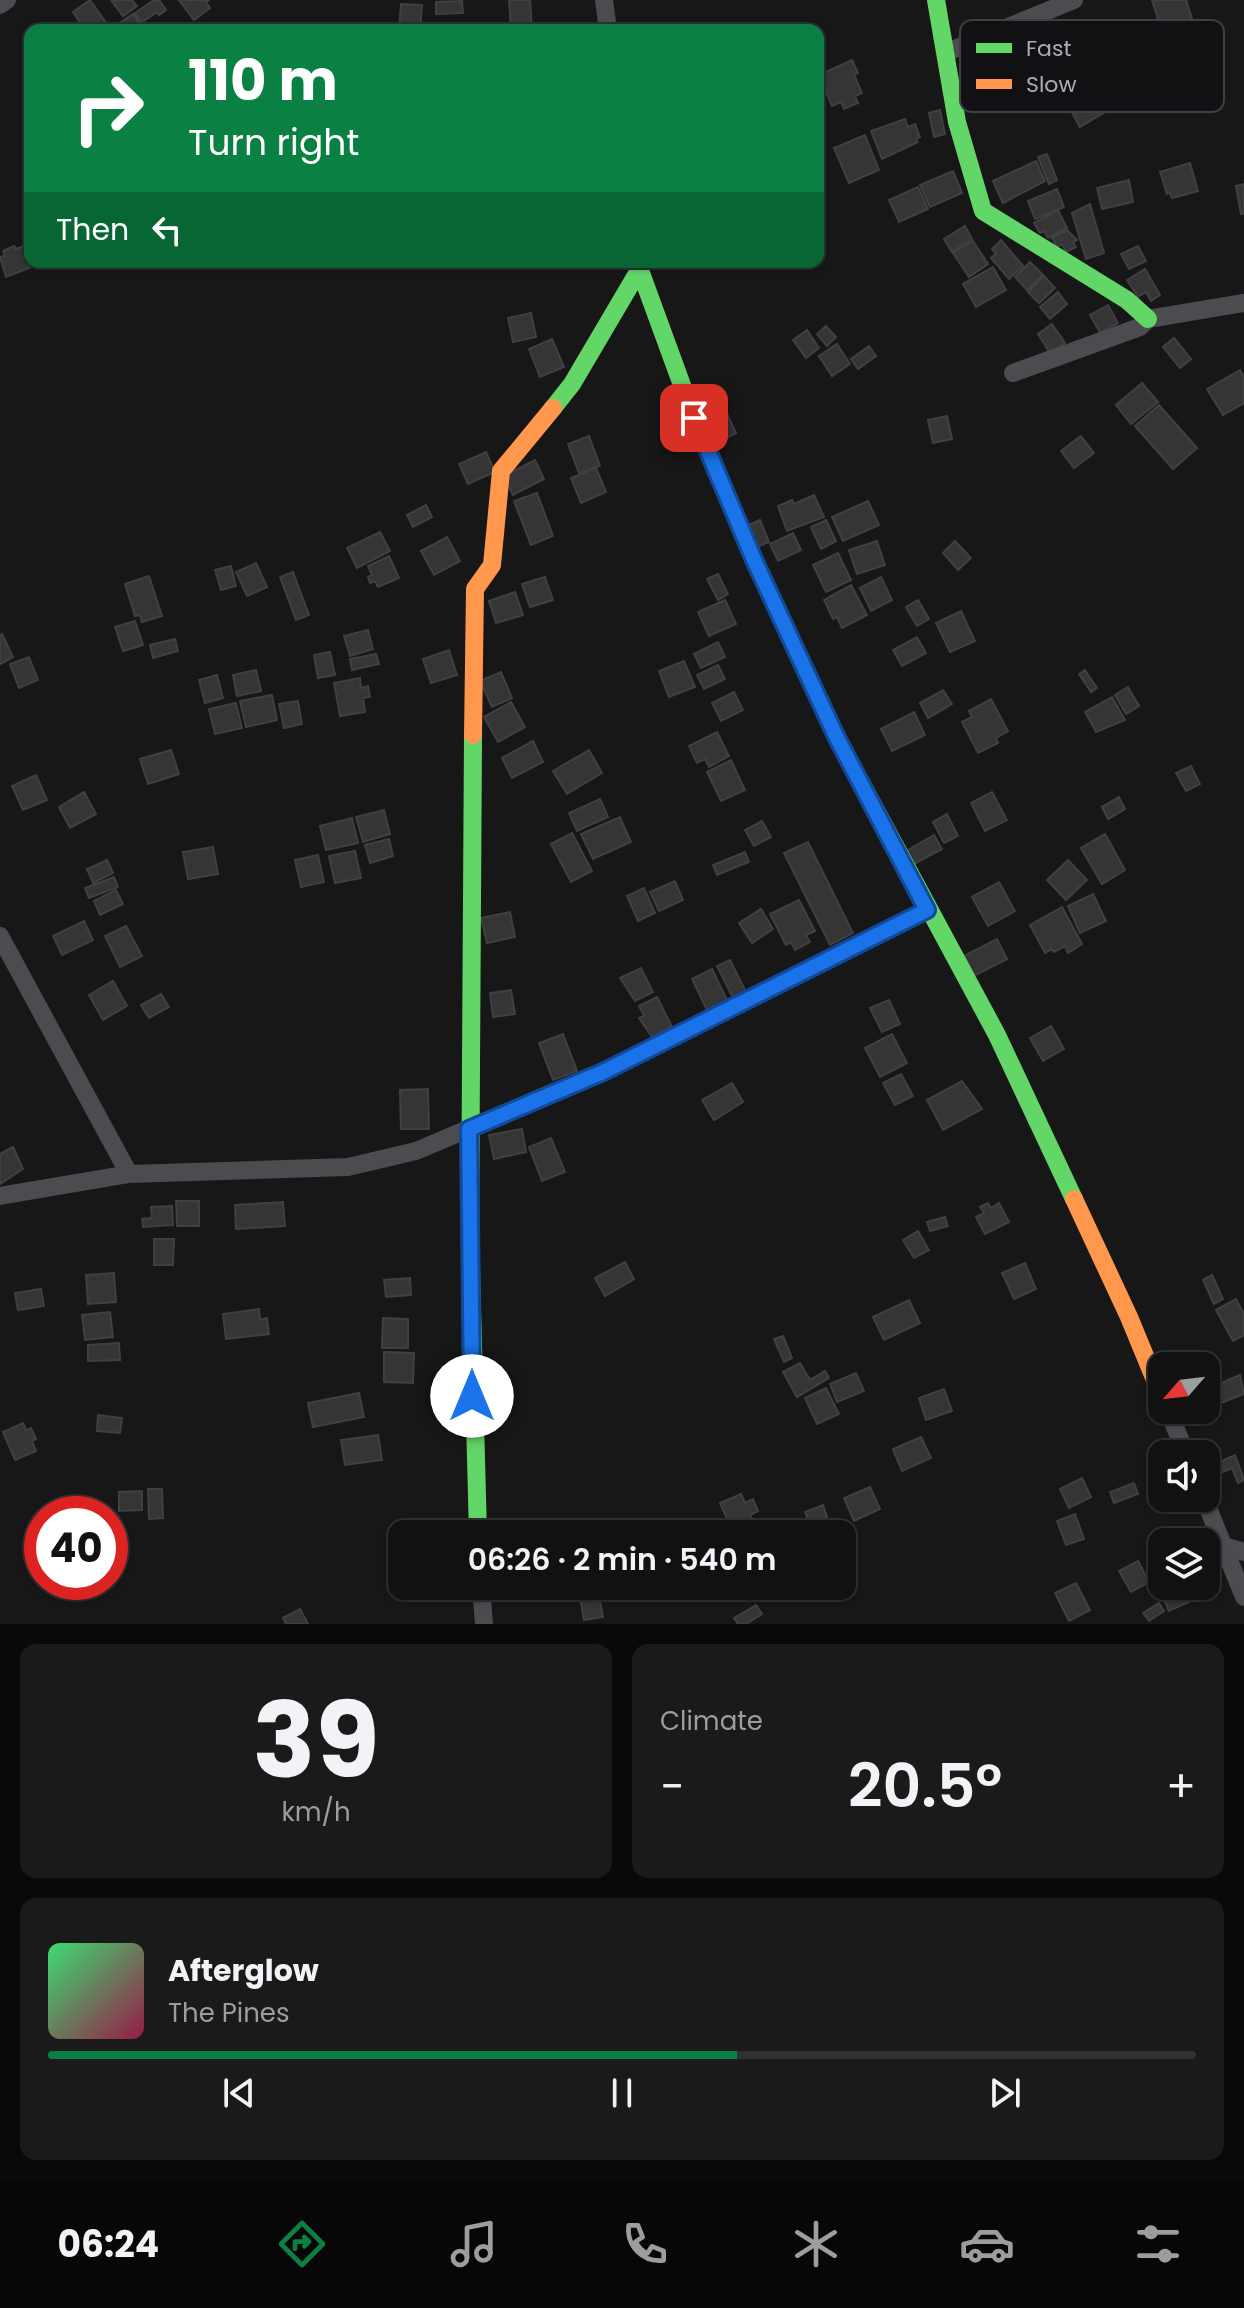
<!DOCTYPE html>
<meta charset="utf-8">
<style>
:root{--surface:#111;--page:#1a1a1a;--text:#f1f3f6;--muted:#9c9d9f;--line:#303131;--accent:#0b8043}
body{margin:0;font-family:Poppins,sans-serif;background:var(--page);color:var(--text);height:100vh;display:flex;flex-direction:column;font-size:30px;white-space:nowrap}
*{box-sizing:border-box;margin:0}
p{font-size:26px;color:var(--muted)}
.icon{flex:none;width:44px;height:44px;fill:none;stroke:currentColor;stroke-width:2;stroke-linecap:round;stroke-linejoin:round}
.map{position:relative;height:1624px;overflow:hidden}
.side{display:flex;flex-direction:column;gap:20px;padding:20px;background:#090909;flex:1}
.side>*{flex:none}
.banner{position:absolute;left:24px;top:24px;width:800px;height:244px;border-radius:16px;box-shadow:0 2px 6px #0004,0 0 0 2px var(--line);background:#0b8043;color:#fff;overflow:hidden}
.needle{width:52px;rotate:242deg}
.controls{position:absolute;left:1148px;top:1352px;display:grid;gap:16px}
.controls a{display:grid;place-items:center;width:72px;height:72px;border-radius:16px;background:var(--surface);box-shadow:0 2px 6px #0004,0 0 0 2px var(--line);font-size:40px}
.speed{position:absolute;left:24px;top:1496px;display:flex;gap:16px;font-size:40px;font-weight:700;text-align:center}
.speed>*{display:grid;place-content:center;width:104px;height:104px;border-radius:50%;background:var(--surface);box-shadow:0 2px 6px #0004,0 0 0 2px var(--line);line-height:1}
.speed .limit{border:12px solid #d22;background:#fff;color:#111}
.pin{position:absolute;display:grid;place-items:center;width:68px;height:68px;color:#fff;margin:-34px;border-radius:16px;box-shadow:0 4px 12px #0006}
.me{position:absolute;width:88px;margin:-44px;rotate:0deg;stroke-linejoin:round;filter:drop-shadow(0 0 6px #0008)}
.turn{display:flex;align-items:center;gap:28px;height:168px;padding:0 32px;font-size:36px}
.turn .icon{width:104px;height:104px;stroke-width:2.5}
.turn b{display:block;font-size:56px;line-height:68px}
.then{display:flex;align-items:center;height:76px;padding:0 32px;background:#0003;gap:16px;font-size:30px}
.big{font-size:60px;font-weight:600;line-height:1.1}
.side .widget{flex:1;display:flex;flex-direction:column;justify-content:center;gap:12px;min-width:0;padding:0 28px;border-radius:16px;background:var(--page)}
.side .dial{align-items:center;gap:0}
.dial b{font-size:104px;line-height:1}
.song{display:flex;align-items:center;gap:24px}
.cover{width:96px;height:96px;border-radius:12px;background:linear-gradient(135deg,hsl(140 70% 55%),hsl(340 70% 35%))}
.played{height:8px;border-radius:4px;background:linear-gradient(90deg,var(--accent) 60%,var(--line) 60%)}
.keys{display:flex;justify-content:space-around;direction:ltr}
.heat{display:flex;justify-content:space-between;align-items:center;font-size:44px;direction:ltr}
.side .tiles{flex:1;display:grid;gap:20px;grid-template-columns:1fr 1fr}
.widget:last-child{grid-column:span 2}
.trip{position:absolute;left:388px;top:1520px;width:468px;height:80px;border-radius:16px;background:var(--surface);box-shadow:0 2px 6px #0004,0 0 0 2px var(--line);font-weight:600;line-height:80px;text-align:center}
.dock{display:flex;height:128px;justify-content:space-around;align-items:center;background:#070707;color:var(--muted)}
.dock .icon{width:56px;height:56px}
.dock .current{color:var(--accent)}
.dock b{font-size:36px;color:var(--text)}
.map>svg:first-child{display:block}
.building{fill:#353536;stroke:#3f4043;stroke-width:2}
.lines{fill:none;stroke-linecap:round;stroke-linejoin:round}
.street{stroke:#4b4c50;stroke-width:18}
.fast{stroke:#63d668;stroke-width:18}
.slow{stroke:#ff974d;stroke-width:18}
.route-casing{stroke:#114b97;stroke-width:20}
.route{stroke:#1a73e8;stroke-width:14}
.key{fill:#111113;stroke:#3e4045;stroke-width:2}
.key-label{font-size:22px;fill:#a8adb8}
</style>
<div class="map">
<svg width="1244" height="1624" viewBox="0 0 1244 1624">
<rect width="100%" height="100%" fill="#171717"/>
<path class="building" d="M90,0L109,27L104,30H85L73,12Z
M111,0H132L137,6L123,16Z
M154,0H159L166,10L159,15L157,12L141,23L135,13Z
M179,0H209L206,2L210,8L194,20Z
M509,0H530L532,30H511Z
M1152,0H1186L1193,22L1162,32Z
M462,1L463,13L436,14V2Z
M401,4L422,5L420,30H399Z
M133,14L144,30H122L118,24Z
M852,60L858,73L854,75L862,93L855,96L858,103L844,109L841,102L832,106L819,75Z
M1101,90L1112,108L1080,127L1070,109Z
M940,110L945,134L934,137L929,113Z
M905,119L908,127L915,124L920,137L916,139L918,142L882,159L871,131Z
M865,135L879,170L849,183L834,148Z
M1047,154L1057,180L1049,184L1038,157Z
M1036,161L1045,181L1003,203L993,181Z
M1190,163L1198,191L1172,198L1170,193L1167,194L1160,172Z
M953,171L962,193L930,207L920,185Z
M1129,180L1133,202L1102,209L1097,188Z
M1244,184V214H1241L1236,186Z
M918,187L928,209L899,222L889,200Z
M1057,189L1064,207L1035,219L1028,201Z
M1090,204L1104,253L1086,259L1072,213Z
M1058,210L1067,228L1048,238L1044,231L1040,233L1034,223Z
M965,226L972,239L952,252L944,239Z
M1067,230L1077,240L1073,242L1076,247L1066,252L1062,244L1057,247L1052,238Z
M1001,240L1023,266L1009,279L991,258L996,254L992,249Z
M973,241L988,264L969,277L953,253Z
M14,246L16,249L24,246L32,267L6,277L0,257L5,256L3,251Z
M1138,246L1146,261L1129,269L1121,254Z
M1030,262L1043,275L1027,290L1015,277Z
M993,267L1006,290L976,307L963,284Z
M1145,269L1160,295L1151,301L1146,292L1138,297L1127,280Z
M1044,276L1055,288L1039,303L1028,292Z
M1058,292L1067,304L1050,319L1040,307Z
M1108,305L1118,323L1100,333L1090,315Z
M531,313L536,337L513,342L508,318Z
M1052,324L1065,343L1050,353L1038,334Z
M826,326L836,337L827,346L817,334Z
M807,330L819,348L806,358L793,340Z
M1174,338L1191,359L1180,368L1163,347Z
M552,339L564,367L540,377L529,349Z
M837,344L850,364L832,376L819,356Z
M869,346L876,356L858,369L851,359Z
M1240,370L1244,377V403L1223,415L1207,389Z
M1142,383L1158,402L1131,424L1116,405Z
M723,405L736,433L719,442L705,413Z
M1159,405L1197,448L1173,469L1135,426Z
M947,416L952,439L933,443L928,420Z
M589,436L600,466L579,473L568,444Z
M1081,436L1094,453L1074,468L1061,451Z
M486,452L495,472L468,484L459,464Z
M535,460L544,479L513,495L504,476Z
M596,468L606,492L581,503L571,478Z
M537,493L553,536L531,545L514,501Z
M814,495L824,517L787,531L778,506L792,500L794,504Z
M868,501L879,525L843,541L832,517Z
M426,505L432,517L413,527L407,515Z
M760,520L769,542L757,547L748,525Z
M826,520L836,541L821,549L811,527Z
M380,532L390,551L357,568L347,548Z
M793,533L801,550L778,561L770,544Z
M447,537L460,561L434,575L421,551Z
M877,541L885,565L857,574L849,550Z
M955,541L971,558L958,570L943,553Z
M838,553L851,580L826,592L813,565Z
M389,556L399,578L378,587L375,581L370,583L368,577L372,575L368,566Z
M256,563L267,587L247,596L236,572Z
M231,566L236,586L221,590L215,570Z
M293,572L309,615L296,620L280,577Z
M718,574L728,594L718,600L707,579Z
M149,576L162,616L142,622L140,615L135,616L125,584Z
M545,577L553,600L530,607L522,584Z
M881,577L892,600L871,611L860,588Z
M851,585L867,615L842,628L837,617L833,619L824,600Z
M515,592L523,615L496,623L489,601Z
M725,600L736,624L709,636L698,612Z
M918,600L929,619L917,626L906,607Z
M961,611L975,641L950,652L936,623Z
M135,621L143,645L123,651L115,627Z
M368,630L373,649L350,656L344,636Z
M2,634L13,657L0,664V635Z
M917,637L926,653L902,666L893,650Z
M175,639L178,651L153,658L150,645Z
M718,642L725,657L701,668L694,654Z
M449,650L457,675L431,683L423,659Z
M330,652L335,675L318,678L314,655Z
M376,654L379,664L352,670L350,659Z
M29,657L38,680L19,688L10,664Z
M684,661L695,687L669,697L659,671Z
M718,665L725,679L704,689L697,675Z
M256,670L261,691L237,696L233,675Z
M1085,670L1097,688L1091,692L1079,674Z
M501,672L512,698L492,707L480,681Z
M217,675L223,698L205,703L199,680Z
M360,678L361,688L368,686L370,697L363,698L365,712L340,716L334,683Z
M1128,687L1139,706L1126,714L1115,695Z
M943,690L952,704L928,718L920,703Z
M734,692L743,710L721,721L712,703Z
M272,695L277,720L246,727L240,701Z
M1112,697L1125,720L1096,732L1085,712Z
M991,699L1008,731L996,738L998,743L978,753L962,722L972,717L969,711Z
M298,701L302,724L284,728L279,704Z
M511,702L525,727L498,742L484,717Z
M236,703L242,728L215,734L209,709Z
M914,712L925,735L892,751L881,729Z
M717,732L729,756L709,767L705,759L697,763L689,746Z
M533,741L543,762L512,778L502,758Z
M171,750L179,774L148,784L140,759Z
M589,750L602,773L567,794L553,771Z
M731,760L745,790L721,801L707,772Z
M1191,766L1200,784L1186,791L1176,773Z
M36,775L47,800L23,810L12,786Z
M84,792L96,814L70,828L59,807Z
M992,792L1007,820L985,831L971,803Z
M1119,797L1125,809L1108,819L1102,807Z
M600,799L608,817L577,831L569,813Z
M384,810L390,834L363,842L356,817Z
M947,814L958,836L944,843L933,822Z
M620,817L631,842L593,859L581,834Z
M352,818L358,843L326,850L320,826Z
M762,821L771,837L754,846L745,830Z
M572,833L592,871L571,882L551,844Z
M1105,834L1125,870L1102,884L1081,848Z
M934,835L942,849L914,864L906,851Z
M389,839L393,856L370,863L365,845Z
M808,842L853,933L830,945L784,853Z
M213,847L218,874L188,879L183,852Z
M355,851L361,878L335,883L329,856Z
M745,852L749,862L717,875L713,865Z
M318,855L324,882L301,887L295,860Z
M107,860L113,873L93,883L87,869Z
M1068,860L1087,880L1066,900L1047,880Z
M114,877L118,887L89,898L85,888Z
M675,881L683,900L659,911L650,892Z
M999,882L1015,911L988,926L972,897Z
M644,888L655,913L638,921L627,896Z
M116,890L123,904L100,915L94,901Z
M1093,894L1106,921L1080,933L1068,906Z
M799,900L815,931L806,935L810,942L795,950L791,942L786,945L770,914Z
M1062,907L1082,944L1068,953L1065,946L1054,952L1052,949L1045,953L1030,925Z
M761,909L773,929L752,943L739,923Z
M510,912L515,937L487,943L481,918Z
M84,921L93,940L62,955L53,936Z
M126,926L142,956L120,967L105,936Z
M997,939L1007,959L974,976L964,956Z
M730,960L746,992L733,998L717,966Z
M641,968L653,992L635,1001L620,978Z
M712,969L727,1000L707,1010L692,979Z
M113,981L127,1006L103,1020L89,995Z
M511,990L515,1014L493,1017L490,993Z
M161,994L169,1007L149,1018L141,1005Z
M657,997L672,1027L652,1037L639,1018L644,1016L639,1006Z
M889,1000L900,1024L882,1032L870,1008Z
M1051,1026L1064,1049L1043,1061L1030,1038Z
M563,1034L577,1071L553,1080L539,1043Z
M892,1034L907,1063L880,1077L865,1048Z
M901,1074L913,1096L895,1105L883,1083Z
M962,1081L982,1109L943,1130L927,1100Z
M732,1083L743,1102L714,1120L702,1100Z
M428,1089L429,1129H401L400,1090Z
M522,1129L526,1152L494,1159L489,1135Z
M551,1138L565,1172L542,1181L529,1147Z
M13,1147L23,1169L0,1184V1154Z
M176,1201H199V1226H177Z
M283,1202L285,1226L236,1229L235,1205Z
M988,1203L991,1208L999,1203L1009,1222L985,1234L976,1217L984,1213L980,1207Z
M172,1206L173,1225L143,1227L142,1219L152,1218L151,1207Z
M945,1217L948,1226L930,1231L927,1222Z
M918,1231L929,1250L914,1258L903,1240Z
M154,1239H174L173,1265H154Z
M625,1262L634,1279L605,1296L595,1278Z
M1025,1263L1036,1289L1014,1299L1002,1273Z
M114,1273L116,1302L88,1304L86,1275Z
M1212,1275L1223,1299L1214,1304L1203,1280Z
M410,1278L411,1295L386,1297L384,1280Z
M41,1289L44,1306L18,1310L15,1293Z
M1236,1299L1244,1314V1335L1233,1341L1216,1310Z
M909,1300L920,1323L884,1340L873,1317Z
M259,1309L260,1320L267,1318L269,1334L226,1339L223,1314Z
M110,1312L113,1337L85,1340L82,1315Z
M383,1318L408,1319V1348H382Z
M783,1336L792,1358L784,1362L774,1339Z
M119,1343L120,1360L88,1361V1345Z
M384,1352L414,1353L413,1383L384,1382Z
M800,1363L810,1380L825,1371L829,1378L797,1397L783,1372Z
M856,1373L864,1391L837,1402L830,1384Z
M1240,1375L1244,1394L1221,1403L1214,1386Z
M826,1388L839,1414L817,1424L805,1398Z
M944,1389L952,1411L926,1420L919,1398Z
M359,1393L364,1417L313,1427L308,1403Z
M98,1415L122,1418L120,1433L97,1431Z
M23,1423L26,1430L31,1428L36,1439L32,1441L36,1451L15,1460L3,1432Z
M378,1435L382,1460L345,1465L341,1440Z
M921,1437L931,1458L902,1471L893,1449Z
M1235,1455L1244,1480L1238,1483L1232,1468L1210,1477L1206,1468Z
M1082,1478L1091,1497L1069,1508L1060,1489Z
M1134,1483L1138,1494L1114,1503L1110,1492Z
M870,1487L880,1509L854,1521L844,1498Z
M148,1489H162L163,1518L149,1519Z
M142,1491V1510L119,1511V1492Z
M741,1494L745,1503L753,1499L758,1511L750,1515L753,1521L732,1530L720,1503Z
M823,1505L827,1517L818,1521L823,1534H814L805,1512Z
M1075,1514L1084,1539L1066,1545L1057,1521Z
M1138,1561L1149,1582L1131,1592L1119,1571Z
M1076,1583L1090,1610L1069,1621L1055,1593Z
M578,1586H597L603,1617L584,1620Z
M1186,1587L1193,1600L1169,1611L1163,1597Z
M1159,1603L1164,1611L1149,1621L1143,1613Z
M756,1605L762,1614L746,1624H738L734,1618Z
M300,1609L308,1624H286L283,1618Z"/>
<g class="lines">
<path class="street" d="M604,0L608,30
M0,5L7,0
M947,52L1074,0
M1013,373L1140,327L1148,319L1244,303
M0,936L129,1174
M0,1196L129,1174L348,1167L416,1151L603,1072L927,910
M1168,1410L1186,1454
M1204,1498L1244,1597
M1224,1546L1244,1552
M481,1586L484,1624"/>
<path class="fast" d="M936,0L957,122L983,211L1127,300L1148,319
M637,262L694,418L755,562L836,736L997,1035L1074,1199
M553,408L572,384L638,272
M473,735L470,1231L478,1534"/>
<path class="slow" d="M473,735L475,589L492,565L501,471L553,408
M1074,1199L1129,1317L1162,1397"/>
</g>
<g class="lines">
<defs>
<path id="route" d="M472,1396L469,1129L603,1072L927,910L836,736L755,562L694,418"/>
</defs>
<use href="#route" class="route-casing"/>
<use href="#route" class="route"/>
</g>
<rect x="960" y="20" width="264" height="92" rx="12" class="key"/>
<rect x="976" y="43" width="36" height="10" fill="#63d668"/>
<rect x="976" y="79" width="36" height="10" fill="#ff974d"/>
<g class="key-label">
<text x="1026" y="56">Fast</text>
<text x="1026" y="92">Slow</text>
</g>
</svg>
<div class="controls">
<a><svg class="needle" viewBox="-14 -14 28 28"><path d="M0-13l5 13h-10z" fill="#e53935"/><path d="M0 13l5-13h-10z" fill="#9c9d9f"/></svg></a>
<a><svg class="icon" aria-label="sound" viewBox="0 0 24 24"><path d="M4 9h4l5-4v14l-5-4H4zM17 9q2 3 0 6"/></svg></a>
<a><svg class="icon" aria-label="layers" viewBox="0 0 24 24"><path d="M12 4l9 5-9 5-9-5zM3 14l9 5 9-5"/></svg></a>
</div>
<div class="speed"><div class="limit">40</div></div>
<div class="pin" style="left:694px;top:418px;background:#d93025"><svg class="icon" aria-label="arrive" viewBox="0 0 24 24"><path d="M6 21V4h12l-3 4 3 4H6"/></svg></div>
<svg class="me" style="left:472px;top:1396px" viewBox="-20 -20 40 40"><circle r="19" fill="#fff"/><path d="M0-13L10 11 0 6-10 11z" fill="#1a73e8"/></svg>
<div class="trip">06:26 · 2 min · 540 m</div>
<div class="banner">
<div class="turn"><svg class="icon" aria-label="right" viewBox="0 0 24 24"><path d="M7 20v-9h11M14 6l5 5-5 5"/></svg><div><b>110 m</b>Turn right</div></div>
<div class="then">Then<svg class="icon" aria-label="left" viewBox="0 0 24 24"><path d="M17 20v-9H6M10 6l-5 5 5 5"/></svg></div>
</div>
</div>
<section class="side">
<div class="tiles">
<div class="widget dial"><b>39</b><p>km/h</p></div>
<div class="widget"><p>Climate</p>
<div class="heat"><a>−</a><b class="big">20.5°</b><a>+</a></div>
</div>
<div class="widget">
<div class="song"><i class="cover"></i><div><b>Afterglow</b><p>The Pines</p></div></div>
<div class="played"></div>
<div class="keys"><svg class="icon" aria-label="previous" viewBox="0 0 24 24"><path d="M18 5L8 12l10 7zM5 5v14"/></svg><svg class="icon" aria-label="pause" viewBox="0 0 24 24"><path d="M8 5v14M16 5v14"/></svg><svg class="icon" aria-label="next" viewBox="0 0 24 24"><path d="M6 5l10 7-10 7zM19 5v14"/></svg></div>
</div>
</div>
</section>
<nav class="dock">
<b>06:24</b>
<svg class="icon current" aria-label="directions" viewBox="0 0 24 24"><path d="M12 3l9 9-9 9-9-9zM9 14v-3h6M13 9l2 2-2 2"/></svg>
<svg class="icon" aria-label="music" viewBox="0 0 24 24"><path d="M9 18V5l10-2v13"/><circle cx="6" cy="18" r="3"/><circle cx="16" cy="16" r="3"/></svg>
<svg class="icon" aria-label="phone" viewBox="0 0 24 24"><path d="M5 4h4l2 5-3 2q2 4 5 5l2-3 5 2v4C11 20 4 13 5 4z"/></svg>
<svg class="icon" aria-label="climate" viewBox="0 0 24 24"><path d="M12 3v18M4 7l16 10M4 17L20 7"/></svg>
<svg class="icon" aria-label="car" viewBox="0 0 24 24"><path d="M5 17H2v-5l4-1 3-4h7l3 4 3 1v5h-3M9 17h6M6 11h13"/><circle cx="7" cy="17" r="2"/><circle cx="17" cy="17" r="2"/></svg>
<svg class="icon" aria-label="filters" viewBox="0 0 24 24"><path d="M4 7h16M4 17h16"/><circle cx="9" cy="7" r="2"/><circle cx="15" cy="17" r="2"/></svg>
</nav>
